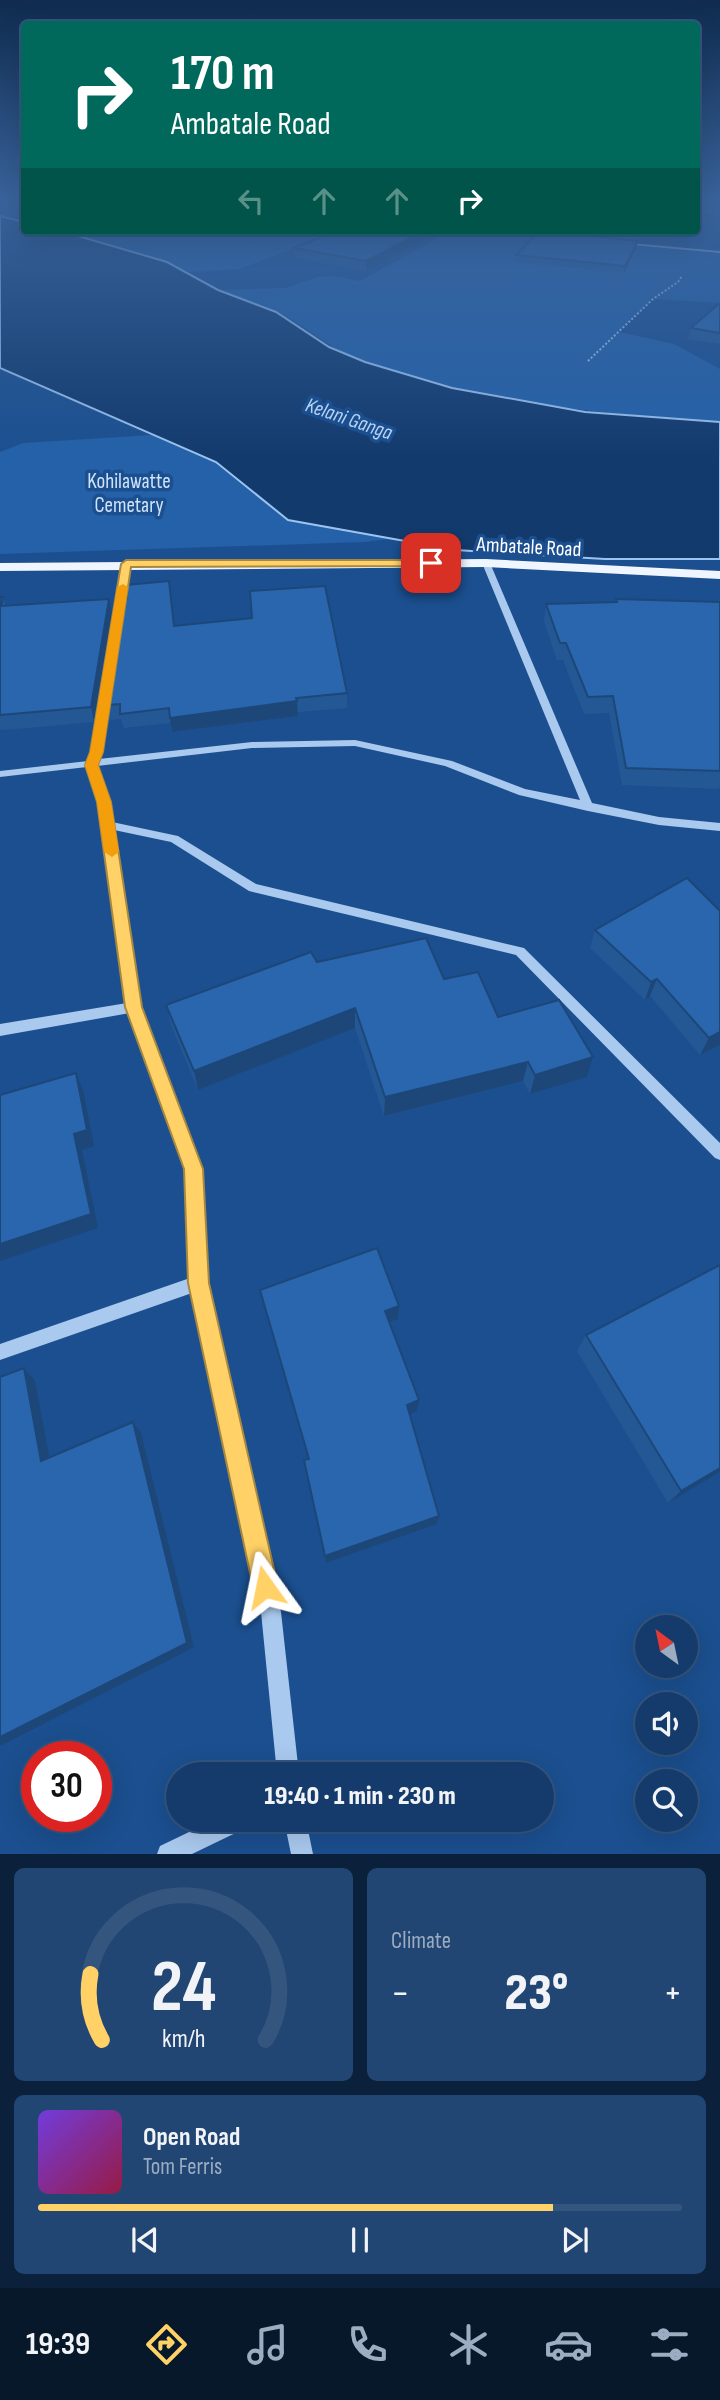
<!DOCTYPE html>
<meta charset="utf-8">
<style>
:root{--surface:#143b6b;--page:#214673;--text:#f1f3f6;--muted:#9dadc1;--line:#33557e;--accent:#ffd166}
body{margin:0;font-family:"Sofia Sans Condensed",sans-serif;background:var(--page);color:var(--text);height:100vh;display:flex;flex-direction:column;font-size:26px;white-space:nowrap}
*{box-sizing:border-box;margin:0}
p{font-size:23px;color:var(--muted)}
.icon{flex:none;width:38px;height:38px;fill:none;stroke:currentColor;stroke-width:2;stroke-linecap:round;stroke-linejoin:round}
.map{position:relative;height:1854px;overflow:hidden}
.drawer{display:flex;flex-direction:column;gap:14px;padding:14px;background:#0b203b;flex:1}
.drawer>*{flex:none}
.top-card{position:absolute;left:21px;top:21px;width:679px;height:214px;border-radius:7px;box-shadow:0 7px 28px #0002,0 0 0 2px var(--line);background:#00695c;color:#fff;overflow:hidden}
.needle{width:46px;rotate:327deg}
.fabs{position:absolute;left:635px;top:1615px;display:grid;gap:14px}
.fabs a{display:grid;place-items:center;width:63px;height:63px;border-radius:50%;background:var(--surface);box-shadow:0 7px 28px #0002,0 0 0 2px var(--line);font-size:35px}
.speed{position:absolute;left:21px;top:1741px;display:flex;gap:14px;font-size:35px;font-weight:700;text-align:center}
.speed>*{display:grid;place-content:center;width:91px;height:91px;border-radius:50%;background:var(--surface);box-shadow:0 7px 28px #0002,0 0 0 2px var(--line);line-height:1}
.speed .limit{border:10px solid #d22;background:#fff;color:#111}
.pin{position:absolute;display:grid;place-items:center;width:60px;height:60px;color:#fff;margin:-30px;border-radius:14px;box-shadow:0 4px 10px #0006}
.me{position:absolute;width:77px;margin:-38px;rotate:348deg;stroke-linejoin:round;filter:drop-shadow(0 0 5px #0008)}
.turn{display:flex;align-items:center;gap:24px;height:147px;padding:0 35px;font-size:32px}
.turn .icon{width:91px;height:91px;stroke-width:2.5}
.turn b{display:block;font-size:49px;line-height:60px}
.lanes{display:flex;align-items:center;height:66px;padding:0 35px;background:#0003;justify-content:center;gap:35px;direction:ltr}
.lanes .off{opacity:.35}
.big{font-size:52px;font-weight:800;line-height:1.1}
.drawer .card{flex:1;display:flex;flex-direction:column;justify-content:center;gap:10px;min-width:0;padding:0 24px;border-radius:10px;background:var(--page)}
.drawer .dial{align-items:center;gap:0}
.dial svg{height:182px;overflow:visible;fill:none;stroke:var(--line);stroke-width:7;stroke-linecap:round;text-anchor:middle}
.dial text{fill:var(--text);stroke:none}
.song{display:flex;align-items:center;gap:21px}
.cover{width:84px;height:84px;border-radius:10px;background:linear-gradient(135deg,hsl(260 70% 55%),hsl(340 70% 35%))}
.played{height:7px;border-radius:4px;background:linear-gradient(90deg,var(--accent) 80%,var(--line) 80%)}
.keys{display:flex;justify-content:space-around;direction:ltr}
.heat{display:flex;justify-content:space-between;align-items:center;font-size:38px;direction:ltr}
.drawer .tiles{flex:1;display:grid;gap:14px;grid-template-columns:1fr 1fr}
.card:last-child{grid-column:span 2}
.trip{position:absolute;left:166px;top:1762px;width:388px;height:70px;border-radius:35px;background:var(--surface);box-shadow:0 7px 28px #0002,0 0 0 2px var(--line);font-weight:800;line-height:70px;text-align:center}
.menu{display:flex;height:112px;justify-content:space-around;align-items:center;background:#08182b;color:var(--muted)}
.menu .icon{width:49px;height:49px}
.menu .active{color:var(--accent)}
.menu b{font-size:32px;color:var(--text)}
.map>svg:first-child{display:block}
.green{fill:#2461a8}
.water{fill:#123a6d;stroke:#9cc4f0;stroke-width:2}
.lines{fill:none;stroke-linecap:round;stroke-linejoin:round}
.path{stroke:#a9c9ee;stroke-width:2;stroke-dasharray:2 2;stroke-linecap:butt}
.minor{fill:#a9c9ee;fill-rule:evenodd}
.major{fill:#f0f6ff;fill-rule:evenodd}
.wall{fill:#245895}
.shaded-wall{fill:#1d4779}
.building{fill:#2a66ad;stroke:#1d4779;stroke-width:2}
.route{fill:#ffd166;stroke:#a68842;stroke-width:2}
.slow{fill:#f59e0b}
.labels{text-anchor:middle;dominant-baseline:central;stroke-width:7;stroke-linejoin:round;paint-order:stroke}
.far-water-label{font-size:21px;font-style:italic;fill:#b5d3f5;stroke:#1b4f8f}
.far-park-label{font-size:21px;fill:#cfe3fa;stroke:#1b4f8f}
.far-street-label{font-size:21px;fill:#fff;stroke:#1b4f8f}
</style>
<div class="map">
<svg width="720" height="1854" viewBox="0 0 720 1854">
<rect width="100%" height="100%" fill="#1b4f8f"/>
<path class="green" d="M61,231H343L239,269L189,272L167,262Z
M451,231H502L720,252V303L653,299L619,332L674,344L720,369V422C600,413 479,404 365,362C329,349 309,328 278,312C259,303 237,297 218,290L286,288L317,277L334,276L360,281Z
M152,435L219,458L294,514L388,539L365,542L0,554V452L23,443Z"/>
<path class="water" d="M0,216L24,222V231H61L167,262L218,290L276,312L329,347L365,362L452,388L585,412L720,422V559H605L455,550L288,520L216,462L0,368Z"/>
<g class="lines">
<path class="path" d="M588,361L653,299L678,282L682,276"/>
<path class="minor" d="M500,231L553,236L551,237Z
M619,242L720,251V253L621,244Z
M483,561L490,563L592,803L659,817L720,823V831L659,825L588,811L519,795L445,766L355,746L252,748L97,766L109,802L112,822L178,836L256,884L524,948L720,1143V1160L715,1158L516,955L249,891L171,842L114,830L141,1007L201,1169L206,1283L281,1612L299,1774H277L261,1612L192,1293L0,1360V1344L190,1278L187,1169L130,1013L0,1036V1024L127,1003L99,802L87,767L0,777V771L88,761L92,752L122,564L126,562L130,564L102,752L99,759L252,742L355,740L452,761L525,789L580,800L482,563Z
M214,1820H249L246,1828L192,1854H157L160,1846Z
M284,1820H306L313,1854H291Z"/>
<path class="major" d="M486,559L720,571V579L486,567L0,571V563Z"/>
</g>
<path class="wall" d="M696,200H720V226L696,224Z
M441,231L366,271L295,258L294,248Z
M525,231H644L639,241H638L636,248L624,273L515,262L516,255L538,232Z
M720,303V344L688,339L691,328Z
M169,581L175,626L347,693V708L298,712V716L172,732L171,723L124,728L121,719L109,720L106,705L127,598Z
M0,597H3L6,606L112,613L94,722L16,729L0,730Z
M616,599L720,602V785L719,789L622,785L609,713L584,714L563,660H557L544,621L546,604L615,602Z
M720,911V1045L700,1055L650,996L645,1000L590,948L595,930Z
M317,962L444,979L498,1017L593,1057L587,1077L530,1094L523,1081L384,1116L355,1028L198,1090L171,1025L166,1005Z
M260,1290L399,1306L398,1319L389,1322L419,1400L417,1411L410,1414L439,1516L437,1524L326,1563L304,1460L308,1459L263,1303Z
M586,1335L720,1472L668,1503L577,1351Z"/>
<path class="shaded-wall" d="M424,231H441L366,271V261Z
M638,241L636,248L624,273L625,266Z
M109,599L112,613L94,722L91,707Z
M297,701L298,716L172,732L170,718Z
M657,979L650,996L645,1000L651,982Z
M355,1008V1028L198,1090L194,1071Z
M720,1032V1045L700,1055L709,1038Z
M593,1057L587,1077L530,1094L535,1075Z
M528,1062L523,1081L384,1116L385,1097Z
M76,1073L83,1090L94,1146L82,1150L98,1228L0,1261V1244L74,1134Z
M399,1306L398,1319L384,1324L385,1311Z
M24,1368L35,1381L52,1472L41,1461Z
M419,1400L417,1411L406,1416L407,1405Z
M133,1422L141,1433L194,1647L0,1746V1737Z
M720,1468V1472L668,1503L681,1491Z
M439,1516L437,1524L326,1563L325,1556Z"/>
<path class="building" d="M696,200H720V217L696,214Z
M336,231H424L366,261L294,248Z
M539,231L638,241L625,266L516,255Z
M720,303V333L691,328Z
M169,581L174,626L252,618L250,591L325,586L347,693L296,698L297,701L170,718L169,708L120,714V704L106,705L123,598H127L126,585Z
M0,597H3L1,606L109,599L91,707L0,715Z
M616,599L720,602V771L626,768L613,696L588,697L566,643H560L546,604L617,602Z
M687,878L720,911V1032L709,1038L657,979L651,982L595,930Z
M426,938L444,979L478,972L498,1017L559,1000L593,1057L535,1075L528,1062L385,1097L355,1008L194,1071L166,1005L311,952L317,962Z
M76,1073L87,1130L74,1134L91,1214L0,1244V1095Z
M377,1248L399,1306L385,1311L419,1400L407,1405L439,1516L325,1556L304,1460L309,1459L260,1290Z
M720,1265V1468L681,1491L586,1335Z
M24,1368L41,1461L133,1422L187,1643L0,1737V1377Z"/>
<linearGradient id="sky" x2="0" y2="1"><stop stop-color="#0f2b4f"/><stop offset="0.43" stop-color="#39639b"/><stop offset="1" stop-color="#39639b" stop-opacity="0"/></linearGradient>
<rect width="720" height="460" fill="url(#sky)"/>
<path class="route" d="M126,560H431L436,563L431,566L131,567L103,752L98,765L111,802L142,1007L203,1169L209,1283L278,1587L274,1596L265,1599L256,1596L253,1587L188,1283L184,1169L125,1007L97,802L85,765L90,752L121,564Z"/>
<path class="slow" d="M123,584L128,587L103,752L98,765L111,802L119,852L112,857L104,852L97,802L85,765L90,752L117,587Z"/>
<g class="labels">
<g class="far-water-label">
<text transform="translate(349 419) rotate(19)">Kelani Ganga</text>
</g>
<g class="far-park-label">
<text x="129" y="481">Kohilawatte<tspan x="129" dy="24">Cemetary</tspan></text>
</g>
<g class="far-street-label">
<text transform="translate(529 547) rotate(3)">Ambatale Road</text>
</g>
</g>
</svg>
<div class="fabs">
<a><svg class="needle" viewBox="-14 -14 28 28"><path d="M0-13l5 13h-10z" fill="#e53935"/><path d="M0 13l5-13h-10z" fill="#9dadc1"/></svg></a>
<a><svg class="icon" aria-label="sound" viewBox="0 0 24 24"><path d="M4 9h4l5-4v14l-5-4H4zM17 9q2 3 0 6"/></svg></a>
<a><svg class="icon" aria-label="search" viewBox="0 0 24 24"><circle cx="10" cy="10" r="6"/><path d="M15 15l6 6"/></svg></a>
</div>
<div class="speed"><div class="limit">30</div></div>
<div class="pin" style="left:431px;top:563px;background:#d93025"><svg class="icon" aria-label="arrive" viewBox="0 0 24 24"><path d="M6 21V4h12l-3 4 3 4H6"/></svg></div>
<svg class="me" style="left:265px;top:1587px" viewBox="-20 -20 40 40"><path d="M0-17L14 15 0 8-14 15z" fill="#ffd166" stroke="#fff" stroke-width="4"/></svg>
<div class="trip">19:40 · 1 min · 230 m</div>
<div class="top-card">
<div class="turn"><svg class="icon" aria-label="right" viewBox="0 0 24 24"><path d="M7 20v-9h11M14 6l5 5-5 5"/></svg><div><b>170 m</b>Ambatale Road</div></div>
<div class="lanes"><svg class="icon off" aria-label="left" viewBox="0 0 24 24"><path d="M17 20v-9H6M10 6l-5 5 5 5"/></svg><svg class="icon off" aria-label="ahead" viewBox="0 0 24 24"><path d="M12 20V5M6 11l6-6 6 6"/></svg><svg class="icon off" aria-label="ahead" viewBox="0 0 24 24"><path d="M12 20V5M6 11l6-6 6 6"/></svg><svg class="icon" aria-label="right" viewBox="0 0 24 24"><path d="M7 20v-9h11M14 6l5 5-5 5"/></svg></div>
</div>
</div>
<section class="drawer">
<div class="tiles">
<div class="card dial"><svg viewBox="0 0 100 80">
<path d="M14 69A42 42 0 1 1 86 69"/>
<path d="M14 69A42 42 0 0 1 9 40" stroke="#ffd166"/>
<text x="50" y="56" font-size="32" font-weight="700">24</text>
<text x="50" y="72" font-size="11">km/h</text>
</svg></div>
<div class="card"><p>Climate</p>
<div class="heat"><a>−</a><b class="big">23°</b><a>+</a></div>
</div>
<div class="card">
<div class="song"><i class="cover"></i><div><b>Open Road</b><p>Tom Ferris</p></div></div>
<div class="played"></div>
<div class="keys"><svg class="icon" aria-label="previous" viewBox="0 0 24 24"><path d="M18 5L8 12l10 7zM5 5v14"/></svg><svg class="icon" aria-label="pause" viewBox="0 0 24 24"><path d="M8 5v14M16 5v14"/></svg><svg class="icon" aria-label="next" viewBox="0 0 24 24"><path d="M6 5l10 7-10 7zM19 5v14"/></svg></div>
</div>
</div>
</section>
<nav class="menu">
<b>19:39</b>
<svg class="icon active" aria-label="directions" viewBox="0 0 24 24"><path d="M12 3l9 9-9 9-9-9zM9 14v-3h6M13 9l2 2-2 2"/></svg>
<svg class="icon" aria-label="music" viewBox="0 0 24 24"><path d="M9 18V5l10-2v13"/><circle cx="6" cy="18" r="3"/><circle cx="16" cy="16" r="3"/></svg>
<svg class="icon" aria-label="phone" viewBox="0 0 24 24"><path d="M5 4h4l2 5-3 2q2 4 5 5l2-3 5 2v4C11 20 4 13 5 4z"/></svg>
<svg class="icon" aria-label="climate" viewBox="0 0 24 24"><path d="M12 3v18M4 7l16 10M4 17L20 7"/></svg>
<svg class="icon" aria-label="car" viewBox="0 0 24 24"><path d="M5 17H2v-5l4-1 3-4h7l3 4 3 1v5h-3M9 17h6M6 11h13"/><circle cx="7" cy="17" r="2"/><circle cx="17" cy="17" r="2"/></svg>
<svg class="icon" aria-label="filters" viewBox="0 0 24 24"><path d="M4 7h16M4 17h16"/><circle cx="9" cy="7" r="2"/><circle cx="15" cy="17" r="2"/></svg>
</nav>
